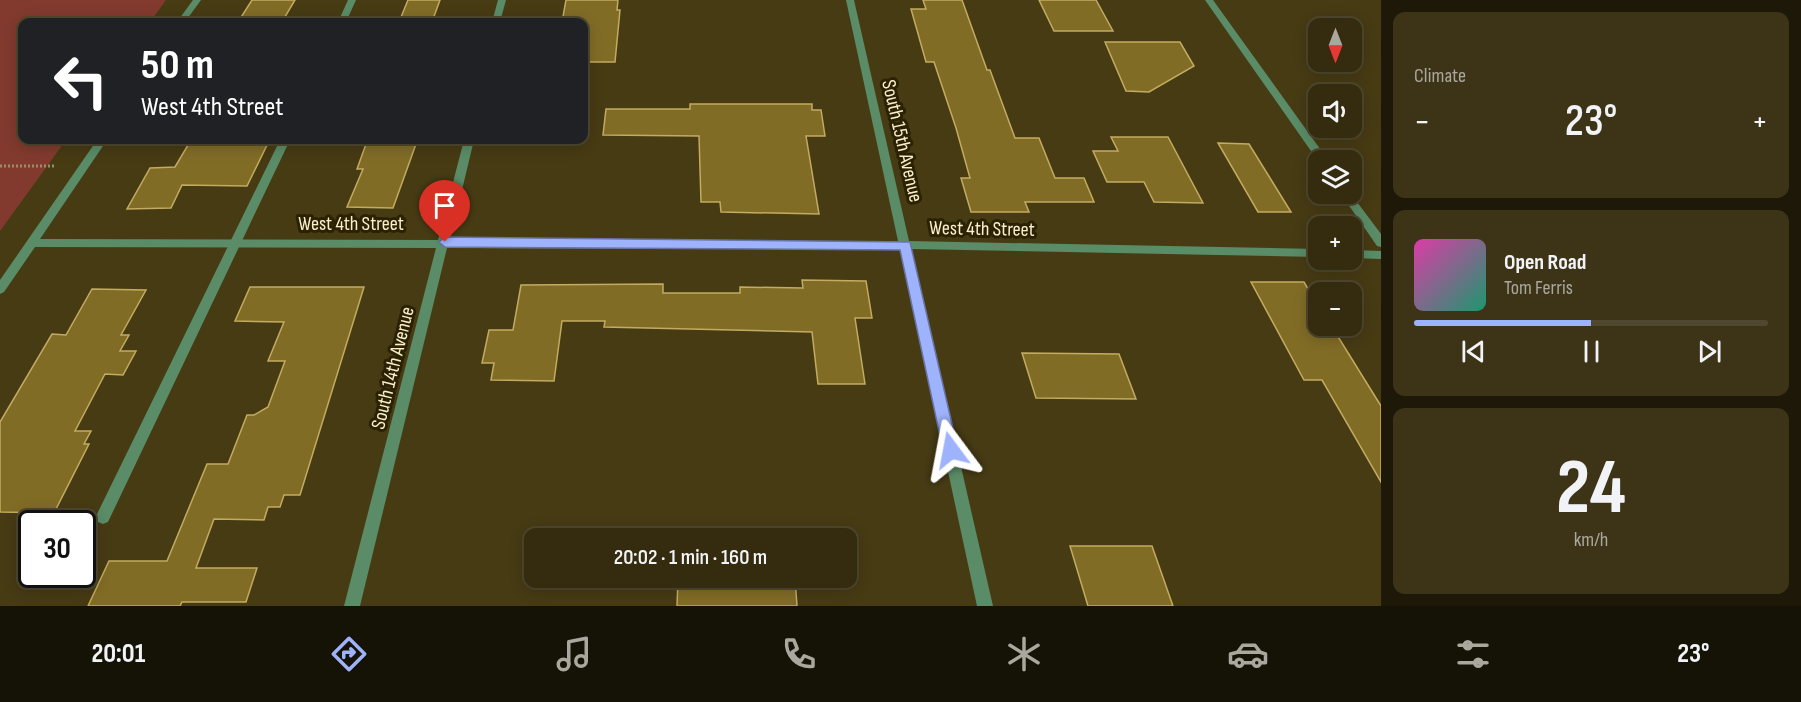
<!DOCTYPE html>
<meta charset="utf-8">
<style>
:root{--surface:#352c0f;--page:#3d3418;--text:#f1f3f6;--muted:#aaa79e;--line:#4f482f;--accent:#9fb3fd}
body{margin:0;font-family:"Sofia Sans Condensed",sans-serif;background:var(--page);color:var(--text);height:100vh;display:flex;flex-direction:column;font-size:22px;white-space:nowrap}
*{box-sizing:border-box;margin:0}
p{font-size:20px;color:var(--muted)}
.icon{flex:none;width:33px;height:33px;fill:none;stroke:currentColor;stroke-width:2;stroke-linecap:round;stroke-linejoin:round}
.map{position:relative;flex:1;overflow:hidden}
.panel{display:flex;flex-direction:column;gap:12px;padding:12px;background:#1d1808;width:420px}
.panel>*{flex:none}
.banner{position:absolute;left:18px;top:18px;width:570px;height:126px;border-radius:12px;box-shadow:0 3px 15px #0003,0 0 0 2px var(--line);background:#202124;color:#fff;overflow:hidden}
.needle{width:39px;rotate:180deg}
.controls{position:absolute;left:1308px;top:18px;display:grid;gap:12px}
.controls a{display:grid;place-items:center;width:54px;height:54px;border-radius:12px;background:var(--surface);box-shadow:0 3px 15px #0003,0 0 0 2px var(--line);font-size:30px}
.speed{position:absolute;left:18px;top:510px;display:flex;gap:12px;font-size:30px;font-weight:700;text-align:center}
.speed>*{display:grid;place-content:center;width:78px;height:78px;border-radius:50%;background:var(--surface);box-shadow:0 3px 15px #0003,0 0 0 2px var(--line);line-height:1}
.speed .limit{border:3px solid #111;border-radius:9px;background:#fff;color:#111}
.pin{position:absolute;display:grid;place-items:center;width:51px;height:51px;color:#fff;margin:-62px -26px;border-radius:50% 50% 50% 0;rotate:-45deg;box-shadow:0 0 6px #0007}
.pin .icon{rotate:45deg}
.me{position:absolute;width:66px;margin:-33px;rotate:347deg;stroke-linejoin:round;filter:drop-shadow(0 0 4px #0008)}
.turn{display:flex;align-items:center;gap:21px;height:126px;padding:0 24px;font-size:27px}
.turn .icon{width:78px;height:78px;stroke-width:2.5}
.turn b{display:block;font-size:42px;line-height:51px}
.big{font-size:45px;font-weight:600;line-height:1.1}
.panel .tile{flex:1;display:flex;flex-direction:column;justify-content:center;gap:9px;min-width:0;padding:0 21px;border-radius:12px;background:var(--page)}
.panel .dial{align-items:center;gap:0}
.dial b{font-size:78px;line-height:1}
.song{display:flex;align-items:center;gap:18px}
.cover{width:72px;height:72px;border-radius:9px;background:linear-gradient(135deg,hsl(320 70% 55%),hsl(160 70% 35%))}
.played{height:6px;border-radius:3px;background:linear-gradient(90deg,var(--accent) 50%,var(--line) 50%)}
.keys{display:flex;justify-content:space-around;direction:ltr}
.heat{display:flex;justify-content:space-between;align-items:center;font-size:33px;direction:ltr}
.trip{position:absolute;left:524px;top:528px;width:333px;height:60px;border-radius:12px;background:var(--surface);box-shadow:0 3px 15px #0003,0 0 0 2px var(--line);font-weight:600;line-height:60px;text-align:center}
.menu{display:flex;height:96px;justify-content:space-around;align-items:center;background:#151206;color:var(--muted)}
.menu .icon{width:42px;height:42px}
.menu .active{color:var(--accent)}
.menu b{font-size:27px;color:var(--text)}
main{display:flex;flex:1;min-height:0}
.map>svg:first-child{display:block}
.green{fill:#823a2e}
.building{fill:#816c26;stroke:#c3ab62;stroke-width:1.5}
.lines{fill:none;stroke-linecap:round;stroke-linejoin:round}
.path{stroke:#998d68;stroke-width:3;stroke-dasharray:2 2;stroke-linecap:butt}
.lane{fill:#5a8c67;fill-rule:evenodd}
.street{fill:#5a8c67;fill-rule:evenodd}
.route{fill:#9fb3fd;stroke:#6774a4;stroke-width:1.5}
.labels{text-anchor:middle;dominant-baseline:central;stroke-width:6;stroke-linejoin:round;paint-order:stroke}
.street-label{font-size:20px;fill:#fbefcb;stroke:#2b2203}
</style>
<main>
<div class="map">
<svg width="1381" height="606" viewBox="0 0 1381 606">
<rect width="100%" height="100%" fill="#473b14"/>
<path class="green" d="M0,0H166L150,22H22V140H66L0,231Z"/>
<path class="building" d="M252,0H295L282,22H238Z
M408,0H440L432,22H399Z
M566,0H618L617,10H620L615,62H584V22H562Z
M923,0H962L987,70H990L1015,138H1039L1055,178H1084L1094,202H1025L1029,212H971L961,178H970L956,128L934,62H926L911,9H926Z
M1039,0H1096L1113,31H1054Z
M1105,42H1180L1194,66L1149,92L1126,91Z
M690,104H812V110H821L825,136H806L819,214L721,212L720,202H701L699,136L603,135L606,109H690Z
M1111,137H1168L1203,203L1154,202L1144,182H1107L1093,151H1118Z
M191,140L269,141L247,186L182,185L171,208L127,209L150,168L175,167Z
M1218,143L1249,144L1291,212H1258Z
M366,144H416L393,208L347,207L363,169H357Z
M802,280L866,281L872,318H855L865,384H818L812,332L604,327L605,321H562L554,381L491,380L494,363H482L489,330H513L521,285L663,284V293H740V287L803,288Z
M1251,282H1304L1318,306V335H1337L1381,406V482L1322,380H1304Z
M250,287H364L300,495H284L280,507H268L264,520L214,519L196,568H257L246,602H182L180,606H88L109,561H167L207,464H228L247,415H254L268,407L285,361H268L284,322L235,321Z
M92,289L146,290L121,335H129L120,351H136L123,375L105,374L75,431H91L84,444H89L54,513L0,512V422L52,334L66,335Z
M1022,353L1119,354L1136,399L1036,398Z
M1070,546H1152L1173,606H1088Z
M678,578H795L797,606H677Z"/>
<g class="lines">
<path class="path" d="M0,166H55"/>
<path class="lane" d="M348,0H356L346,22H338Z
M280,140H290L108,522L103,524L98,522L96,517L98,512Z"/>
<path class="street" d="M193,0H201L185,22H177Z
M498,0H506L500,22H492Z
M846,0H854L909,241L1318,249V257L911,249L993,606H977L900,249L447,248L360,606H344L436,248L35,247L4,292L0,294V280L97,140H107L40,239L438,240L464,140H474L450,240L898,241Z
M1205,0H1213L1328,160L1318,161Z
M1341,194H1351L1381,234V247L1377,246Z
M1352,250L1381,251V259L1352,258Z"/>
</g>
<path class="route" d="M445,237L910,242L958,450L956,455L951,457L945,455L943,450L900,250L445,247L439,242Z"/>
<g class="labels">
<g class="street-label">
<text transform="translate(902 141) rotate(77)">South 15th Avenue</text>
<text x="351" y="224">West 4th Street</text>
<text transform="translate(982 229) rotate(1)">West 4th Street</text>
<text transform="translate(393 368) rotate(-76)">South 14th Avenue</text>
</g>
</g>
</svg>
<div class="controls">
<a><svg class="needle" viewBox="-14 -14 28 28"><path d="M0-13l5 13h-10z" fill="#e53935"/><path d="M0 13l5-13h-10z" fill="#aaa79e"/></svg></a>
<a><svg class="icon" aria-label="sound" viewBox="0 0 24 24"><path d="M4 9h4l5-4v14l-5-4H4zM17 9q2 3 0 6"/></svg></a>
<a><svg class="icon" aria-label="layers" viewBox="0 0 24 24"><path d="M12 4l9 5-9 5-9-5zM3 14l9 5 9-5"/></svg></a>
<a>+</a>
<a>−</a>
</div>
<div class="speed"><div class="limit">30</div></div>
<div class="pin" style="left:445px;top:242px;background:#d93025"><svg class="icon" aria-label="arrive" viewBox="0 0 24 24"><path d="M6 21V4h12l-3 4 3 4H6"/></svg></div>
<svg class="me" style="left:951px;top:450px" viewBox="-20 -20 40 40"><path d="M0-17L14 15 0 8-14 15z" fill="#9fb3fd" stroke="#fff" stroke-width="4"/></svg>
<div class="trip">20:02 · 1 min · 160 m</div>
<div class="banner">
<div class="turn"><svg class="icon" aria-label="left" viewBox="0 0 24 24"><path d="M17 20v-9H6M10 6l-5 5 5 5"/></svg><div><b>50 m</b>West 4th Street</div></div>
</div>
</div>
<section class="panel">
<div class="tile"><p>Climate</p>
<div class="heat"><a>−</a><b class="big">23°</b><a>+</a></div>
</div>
<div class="tile">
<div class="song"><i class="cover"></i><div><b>Open Road</b><p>Tom Ferris</p></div></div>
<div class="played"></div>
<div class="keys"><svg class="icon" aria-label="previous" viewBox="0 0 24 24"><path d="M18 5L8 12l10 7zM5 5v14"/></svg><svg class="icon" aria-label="pause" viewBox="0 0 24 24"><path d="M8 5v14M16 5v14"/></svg><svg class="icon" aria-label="next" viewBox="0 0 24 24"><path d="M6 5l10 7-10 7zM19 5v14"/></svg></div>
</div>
<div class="tile dial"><b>24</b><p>km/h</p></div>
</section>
</main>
<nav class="menu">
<b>20:01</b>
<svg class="icon active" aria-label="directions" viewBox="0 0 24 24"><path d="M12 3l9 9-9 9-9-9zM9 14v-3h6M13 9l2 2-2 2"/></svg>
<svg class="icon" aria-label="music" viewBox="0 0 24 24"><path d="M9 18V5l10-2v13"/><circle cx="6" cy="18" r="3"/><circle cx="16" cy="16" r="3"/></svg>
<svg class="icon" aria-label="phone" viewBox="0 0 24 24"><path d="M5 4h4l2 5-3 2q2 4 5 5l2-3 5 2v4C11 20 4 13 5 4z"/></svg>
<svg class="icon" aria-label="climate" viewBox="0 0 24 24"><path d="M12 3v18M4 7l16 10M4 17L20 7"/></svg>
<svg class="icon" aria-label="car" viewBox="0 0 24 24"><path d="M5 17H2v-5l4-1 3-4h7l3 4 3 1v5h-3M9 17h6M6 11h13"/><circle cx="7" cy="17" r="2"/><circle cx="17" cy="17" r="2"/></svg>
<svg class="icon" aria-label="filters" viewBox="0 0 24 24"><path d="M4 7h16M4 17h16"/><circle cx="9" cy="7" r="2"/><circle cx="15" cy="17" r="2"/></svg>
<b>23°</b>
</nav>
